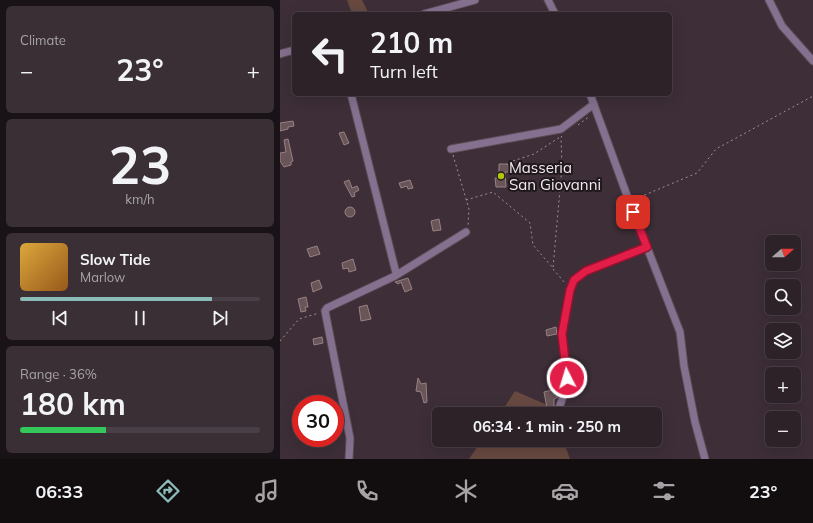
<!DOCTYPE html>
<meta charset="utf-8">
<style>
:root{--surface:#2e2229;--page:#3a2f35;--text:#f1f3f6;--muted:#a7a4a8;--line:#493f46;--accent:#8bbbb9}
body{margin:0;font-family:Mulish,sans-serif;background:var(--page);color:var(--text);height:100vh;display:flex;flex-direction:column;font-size:15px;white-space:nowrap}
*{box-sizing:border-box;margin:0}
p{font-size:13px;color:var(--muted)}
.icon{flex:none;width:22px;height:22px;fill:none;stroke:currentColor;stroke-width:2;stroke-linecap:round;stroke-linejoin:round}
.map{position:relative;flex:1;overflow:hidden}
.details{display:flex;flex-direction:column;gap:6px;padding:6px;background:#191317;width:280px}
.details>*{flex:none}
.top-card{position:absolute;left:12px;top:12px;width:380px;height:84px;border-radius:6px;box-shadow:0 4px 16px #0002,0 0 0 1px var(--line);background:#2e2229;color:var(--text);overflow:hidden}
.needle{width:26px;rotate:70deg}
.controls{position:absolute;left:485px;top:235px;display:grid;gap:8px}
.controls a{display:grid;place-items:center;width:36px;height:36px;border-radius:6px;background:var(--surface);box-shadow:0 4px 16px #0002,0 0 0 1px var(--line);font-size:20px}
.speed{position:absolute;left:12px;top:395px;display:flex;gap:8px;font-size:20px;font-weight:700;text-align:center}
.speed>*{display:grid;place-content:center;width:52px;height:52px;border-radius:50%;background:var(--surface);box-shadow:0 4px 16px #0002,0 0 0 1px var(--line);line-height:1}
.speed .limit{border:6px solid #d22;background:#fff;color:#111}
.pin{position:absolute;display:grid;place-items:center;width:34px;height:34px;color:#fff;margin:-17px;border-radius:8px;box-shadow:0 2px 6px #0006}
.me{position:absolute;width:44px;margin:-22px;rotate:355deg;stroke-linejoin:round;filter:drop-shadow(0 0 3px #0008)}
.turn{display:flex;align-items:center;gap:14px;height:84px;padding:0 12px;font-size:18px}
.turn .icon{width:52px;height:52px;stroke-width:2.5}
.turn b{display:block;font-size:28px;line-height:34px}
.big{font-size:30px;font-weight:700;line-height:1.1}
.details .widget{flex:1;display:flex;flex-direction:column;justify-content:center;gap:6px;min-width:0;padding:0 14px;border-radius:6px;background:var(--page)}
.details .dial{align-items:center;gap:0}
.dial b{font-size:52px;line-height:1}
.song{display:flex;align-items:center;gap:12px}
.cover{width:48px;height:48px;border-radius:6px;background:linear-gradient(135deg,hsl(40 70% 55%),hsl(30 70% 35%))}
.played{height:4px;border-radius:2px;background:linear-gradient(90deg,var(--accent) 80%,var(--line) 80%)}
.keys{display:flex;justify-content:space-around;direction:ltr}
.heat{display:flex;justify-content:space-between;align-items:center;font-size:22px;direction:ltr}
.charge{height:6px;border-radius:3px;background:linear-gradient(90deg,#34c759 36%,var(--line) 0)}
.trip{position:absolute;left:152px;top:407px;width:230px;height:40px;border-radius:6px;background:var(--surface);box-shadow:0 4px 16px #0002,0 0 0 1px var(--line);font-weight:700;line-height:40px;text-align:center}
.tab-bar{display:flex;height:64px;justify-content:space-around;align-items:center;background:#120e10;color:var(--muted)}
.tab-bar .icon{width:28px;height:28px}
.tab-bar .on{color:var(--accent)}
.tab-bar b{font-size:18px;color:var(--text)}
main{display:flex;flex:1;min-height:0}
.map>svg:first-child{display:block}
.green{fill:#674940}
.building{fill:#695558;stroke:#978184}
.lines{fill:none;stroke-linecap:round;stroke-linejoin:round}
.minor-casing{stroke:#5a4c55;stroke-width:9}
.path{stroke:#9e9198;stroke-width:1;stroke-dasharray:2 3;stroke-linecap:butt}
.minor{stroke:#85708f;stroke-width:7}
.route-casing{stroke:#92132f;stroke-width:10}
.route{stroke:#e11d48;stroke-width:7}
.poi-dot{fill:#afc506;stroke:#1f181c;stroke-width:1.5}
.labels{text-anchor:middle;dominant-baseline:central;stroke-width:4;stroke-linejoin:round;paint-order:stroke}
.poi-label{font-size:15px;fill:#f5eaf0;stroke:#1f181c;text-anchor:start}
</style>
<main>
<section class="details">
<div class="widget"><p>Climate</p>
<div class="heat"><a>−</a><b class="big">23°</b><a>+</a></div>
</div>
<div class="widget dial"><b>23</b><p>km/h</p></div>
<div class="widget">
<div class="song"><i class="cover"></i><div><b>Slow Tide</b><p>Marlow</p></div></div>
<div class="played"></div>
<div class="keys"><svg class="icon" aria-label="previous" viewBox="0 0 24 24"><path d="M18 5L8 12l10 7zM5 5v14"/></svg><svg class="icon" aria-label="pause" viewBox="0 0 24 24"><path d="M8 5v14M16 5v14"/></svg><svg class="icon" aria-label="next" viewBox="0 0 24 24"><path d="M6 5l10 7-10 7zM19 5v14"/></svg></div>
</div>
<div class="widget"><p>Range · 36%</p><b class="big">180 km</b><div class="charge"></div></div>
</section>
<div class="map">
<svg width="533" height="459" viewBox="0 0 533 459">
<rect width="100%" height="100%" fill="#3d2e37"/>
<path class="green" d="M67,0H82L89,14H72Z
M235,391L272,407L274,414H220Z
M202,440H283L290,459H189Z"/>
<path class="building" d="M13,121L14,126L8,127V129L0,131V123Z
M64,132L69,143L64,145L59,133Z
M8,139L13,161L11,162V165L4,167L0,161V153L6,152L4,140Z
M219,164H228L229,172H225L226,187H216L215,178H217V174H219Z
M69,180L72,188L77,186L79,190L74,193L75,196L72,197L64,182Z
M130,180L133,188L128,189L127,186L121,188L119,183Z
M65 212a5 5 0 1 1 10 0a5 5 0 1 1-10 0Z
M159,219L161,230L153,231L151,221Z
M37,246L40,254L30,257L27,249Z
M73,259L76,270L69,272L68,268L63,269L62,263Z
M128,278L132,289L125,292L121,282L118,284L115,282Z
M39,280L42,288L33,292L31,283Z
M26,297L28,307H25L26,311L21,312L18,299Z
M87,305L91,319L81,321L79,307Z
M276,327L277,334L267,336L266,330Z
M42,337L43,343L34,345L33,339Z
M138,378L141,384L146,383L147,402L144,403L141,392L136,391Z
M276,389L278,397L274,399V406L267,408L264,392Z"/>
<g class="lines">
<defs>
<path id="minor" d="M268,0L275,14
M489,0L502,26L533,61
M144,14L195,0
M0,54L14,50
M71,94L116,273L115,276
M310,94L349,201L400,332L404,366L415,422L425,459
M171,149L281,129L314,104
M277,414L285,391L287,378L282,334L290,290L294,280L306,271L367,247
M69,459L70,438L45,311L47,308L115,276L186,232"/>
</defs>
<use href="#minor" class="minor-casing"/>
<path class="path" d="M298,125L310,116
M173,155L189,209L188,225
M233,161L254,154L280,137
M355,199L417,173L436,149L533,96
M186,200L213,192L250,223L253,245L273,268L282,167L281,137L282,136
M273,269L285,283
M0,341L19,319L39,313"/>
<use href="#minor" class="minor"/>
</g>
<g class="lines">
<defs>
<path id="route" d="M287,378L282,334L290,290L294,280L306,271L367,247L353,212"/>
</defs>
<use href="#route" class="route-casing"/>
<use href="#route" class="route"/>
</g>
<circle class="poi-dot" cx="221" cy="176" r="4"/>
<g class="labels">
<g class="poi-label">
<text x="229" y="167">Masseria<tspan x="229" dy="17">San Giovanni</tspan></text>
</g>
</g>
</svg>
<div class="controls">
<a><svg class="needle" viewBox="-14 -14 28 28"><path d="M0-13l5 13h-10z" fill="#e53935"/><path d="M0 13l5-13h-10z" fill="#a7a4a8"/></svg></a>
<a><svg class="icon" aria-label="search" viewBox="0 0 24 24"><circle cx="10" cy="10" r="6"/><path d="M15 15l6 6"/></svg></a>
<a><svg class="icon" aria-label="layers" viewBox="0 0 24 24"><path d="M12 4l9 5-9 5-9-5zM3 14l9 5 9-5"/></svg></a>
<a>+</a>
<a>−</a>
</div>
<div class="speed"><div class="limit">30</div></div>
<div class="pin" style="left:353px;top:212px;background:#d93025"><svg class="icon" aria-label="arrive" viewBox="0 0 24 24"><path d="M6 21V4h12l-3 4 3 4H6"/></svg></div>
<svg class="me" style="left:287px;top:378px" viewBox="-20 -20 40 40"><circle r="17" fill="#e11d48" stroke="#fff" stroke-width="3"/><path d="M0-11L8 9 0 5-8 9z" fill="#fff"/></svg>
<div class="trip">06:34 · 1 min · 250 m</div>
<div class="top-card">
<div class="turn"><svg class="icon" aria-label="left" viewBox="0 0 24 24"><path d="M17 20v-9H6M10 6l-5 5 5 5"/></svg><div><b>210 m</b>Turn left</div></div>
</div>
</div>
</main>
<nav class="tab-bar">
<b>06:33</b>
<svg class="icon on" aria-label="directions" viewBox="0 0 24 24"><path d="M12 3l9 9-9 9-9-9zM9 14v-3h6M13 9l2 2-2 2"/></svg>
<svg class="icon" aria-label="music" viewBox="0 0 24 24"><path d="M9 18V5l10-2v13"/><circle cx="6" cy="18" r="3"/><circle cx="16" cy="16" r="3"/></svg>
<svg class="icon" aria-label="phone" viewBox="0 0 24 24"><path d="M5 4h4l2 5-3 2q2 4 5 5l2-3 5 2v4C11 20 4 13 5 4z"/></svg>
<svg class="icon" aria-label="climate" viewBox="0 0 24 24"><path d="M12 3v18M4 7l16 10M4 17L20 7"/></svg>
<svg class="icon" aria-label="car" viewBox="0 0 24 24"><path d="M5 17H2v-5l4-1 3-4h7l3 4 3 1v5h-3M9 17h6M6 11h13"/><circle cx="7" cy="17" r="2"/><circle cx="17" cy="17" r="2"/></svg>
<svg class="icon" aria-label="filters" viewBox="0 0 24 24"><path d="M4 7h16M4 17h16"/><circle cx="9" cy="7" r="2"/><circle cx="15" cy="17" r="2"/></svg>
<b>23°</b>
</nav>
